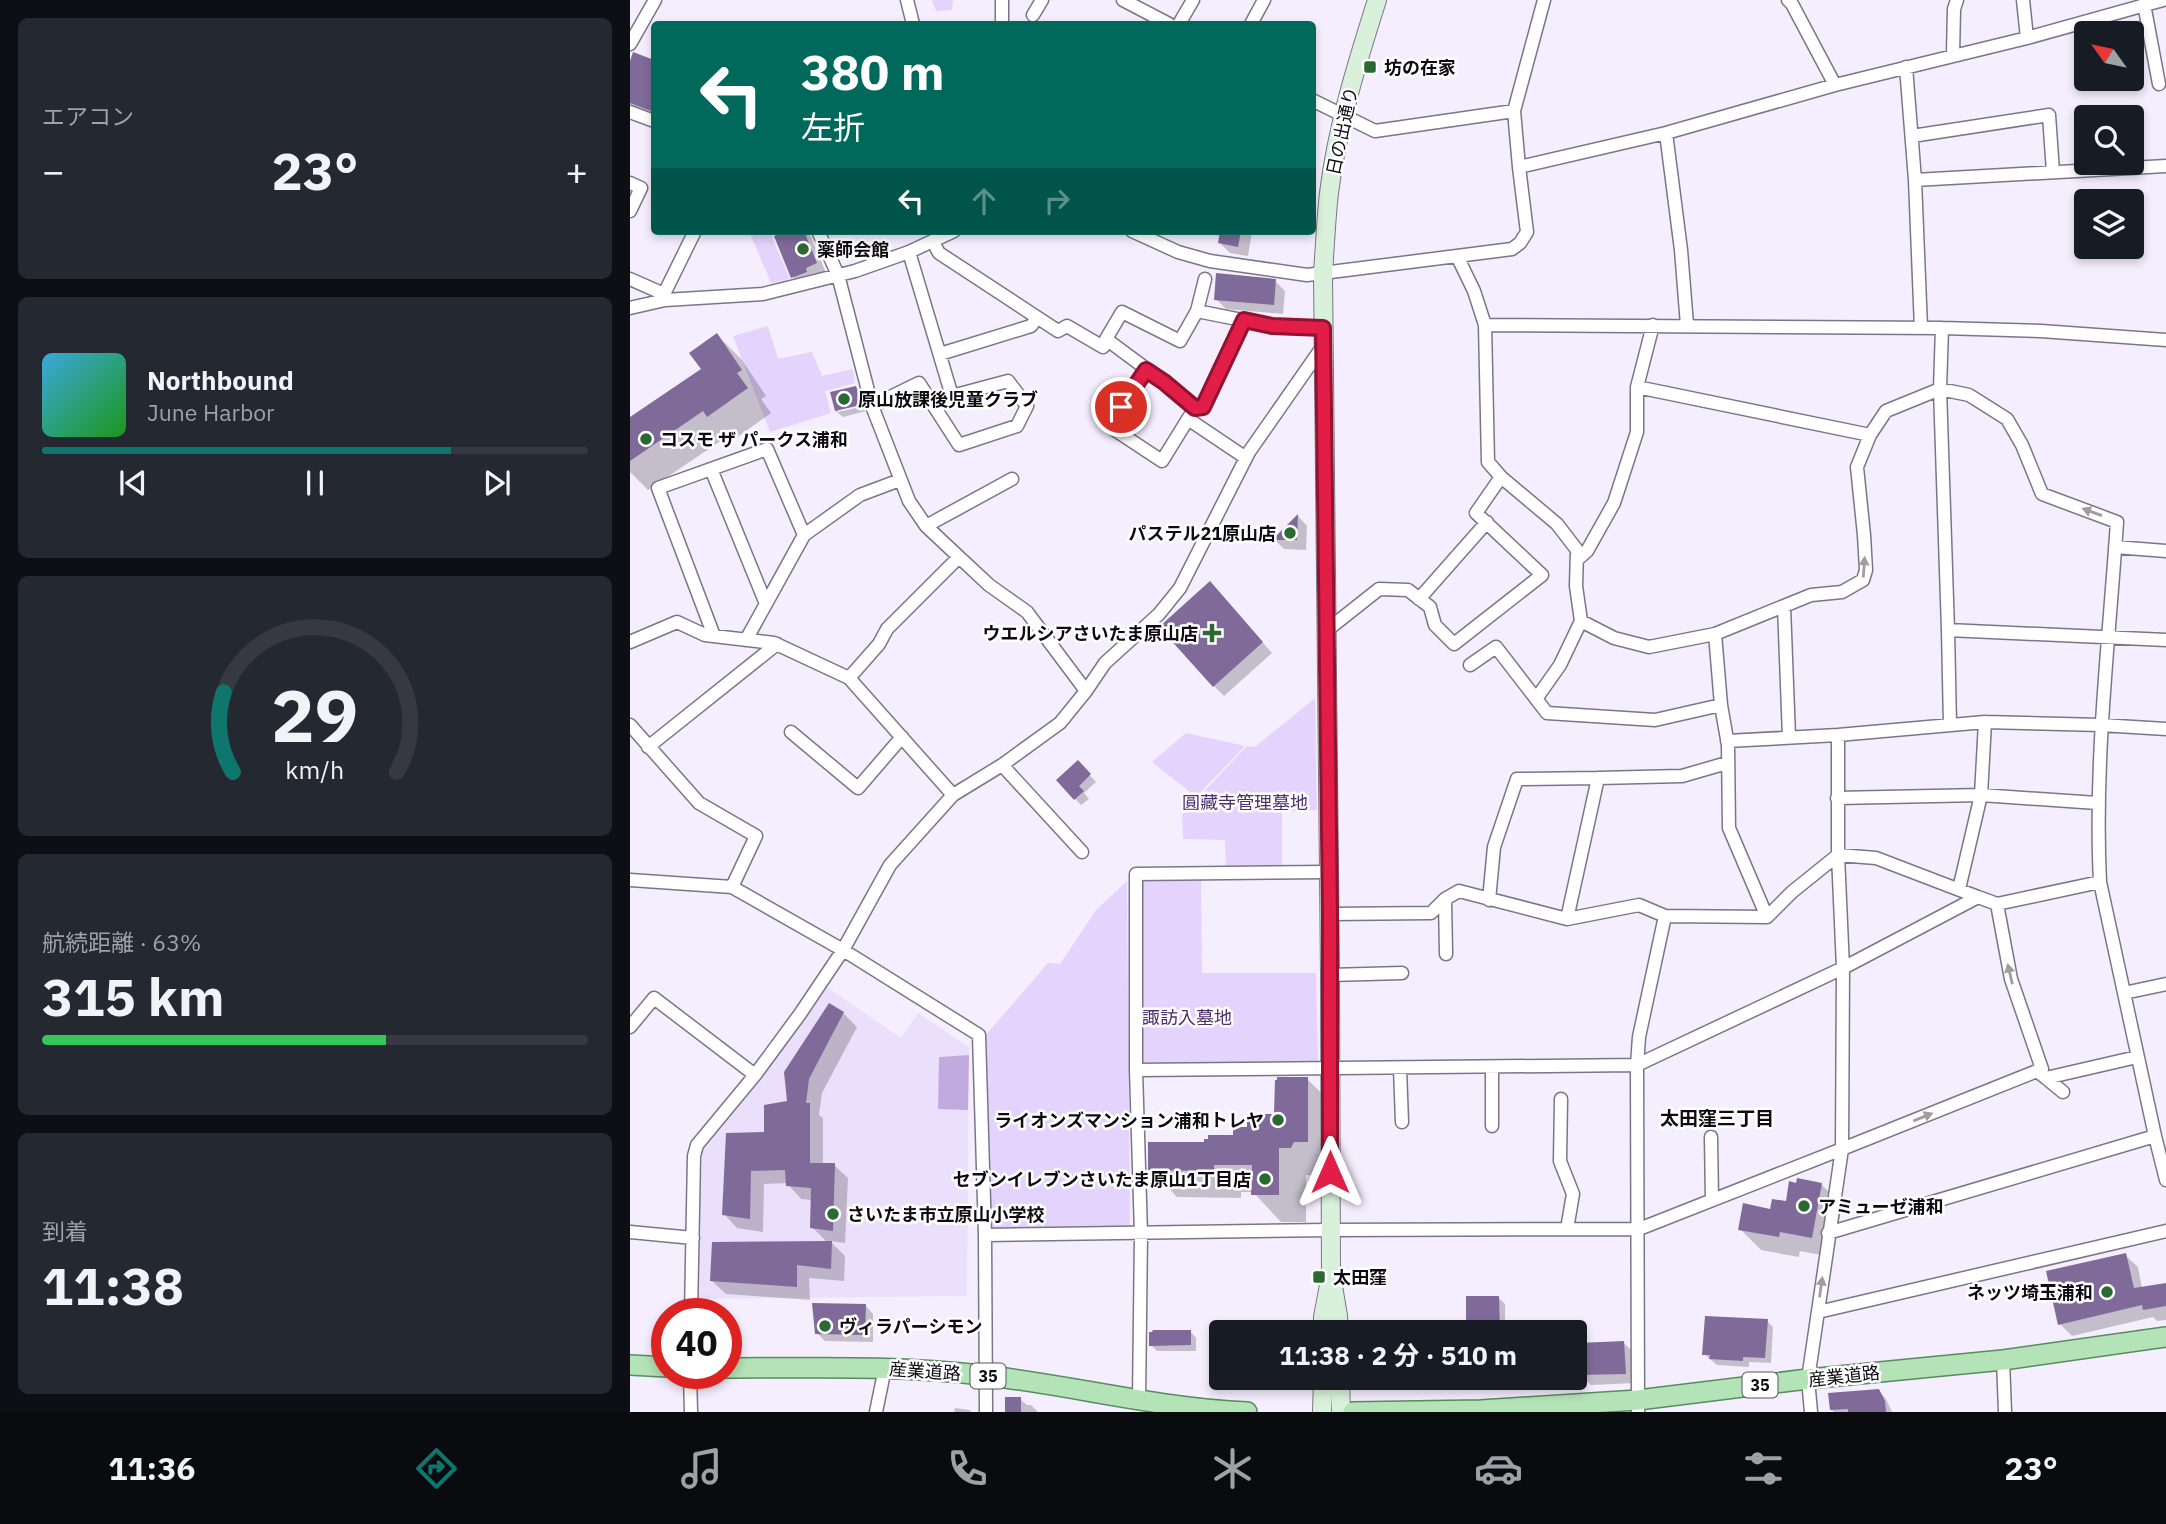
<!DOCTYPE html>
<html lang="ja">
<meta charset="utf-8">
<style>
:root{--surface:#171b24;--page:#242831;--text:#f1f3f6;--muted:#9ea1a6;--line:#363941;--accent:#0f766e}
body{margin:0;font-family:"IBM Plex Sans","Noto Sans JP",sans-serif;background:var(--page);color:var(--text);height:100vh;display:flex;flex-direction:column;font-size:26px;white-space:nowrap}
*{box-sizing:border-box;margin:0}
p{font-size:23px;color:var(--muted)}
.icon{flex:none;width:38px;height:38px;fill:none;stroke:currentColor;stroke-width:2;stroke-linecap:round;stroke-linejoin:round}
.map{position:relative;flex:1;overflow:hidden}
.details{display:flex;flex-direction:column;gap:18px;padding:18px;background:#0d0f14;width:630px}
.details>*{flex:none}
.hud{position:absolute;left:21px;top:21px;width:665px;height:214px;border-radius:7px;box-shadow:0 4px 10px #0003;background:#00695c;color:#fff;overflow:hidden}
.needle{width:46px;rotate:303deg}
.tools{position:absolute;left:1444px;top:21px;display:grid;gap:14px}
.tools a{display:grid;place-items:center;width:70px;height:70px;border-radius:7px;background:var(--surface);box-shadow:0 4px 10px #0003;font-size:35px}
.speed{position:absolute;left:21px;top:1298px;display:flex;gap:14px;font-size:35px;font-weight:700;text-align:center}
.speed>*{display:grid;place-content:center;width:91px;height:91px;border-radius:50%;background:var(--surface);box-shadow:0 4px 10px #0003;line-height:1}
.speed .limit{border:10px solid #d22;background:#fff;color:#111}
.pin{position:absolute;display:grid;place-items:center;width:60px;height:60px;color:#fff;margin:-30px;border:4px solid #fff;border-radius:50%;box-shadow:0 2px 7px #0007}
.me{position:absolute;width:77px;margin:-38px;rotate:0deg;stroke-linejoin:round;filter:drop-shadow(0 0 5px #0008)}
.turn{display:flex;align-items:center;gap:24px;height:147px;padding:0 35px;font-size:32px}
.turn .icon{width:91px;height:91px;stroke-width:2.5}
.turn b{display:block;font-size:49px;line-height:60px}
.lanes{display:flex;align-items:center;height:66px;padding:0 35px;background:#0003;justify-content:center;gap:35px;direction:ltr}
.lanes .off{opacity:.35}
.big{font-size:52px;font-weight:700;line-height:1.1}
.details .card{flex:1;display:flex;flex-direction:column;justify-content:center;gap:10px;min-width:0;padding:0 24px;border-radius:10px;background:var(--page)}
.details .dial{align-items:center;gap:0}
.dial svg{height:182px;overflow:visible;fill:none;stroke:var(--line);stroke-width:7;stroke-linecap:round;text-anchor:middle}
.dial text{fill:var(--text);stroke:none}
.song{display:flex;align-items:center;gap:21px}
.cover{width:84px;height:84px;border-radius:10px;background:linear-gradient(135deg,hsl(200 70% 55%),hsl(120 70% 35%))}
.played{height:7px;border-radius:4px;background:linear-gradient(90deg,var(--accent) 75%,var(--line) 75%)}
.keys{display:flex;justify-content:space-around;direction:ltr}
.heat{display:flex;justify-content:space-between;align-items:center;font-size:38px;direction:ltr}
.charge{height:10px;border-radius:5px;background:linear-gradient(90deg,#34c759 63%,var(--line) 0)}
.trip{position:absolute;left:579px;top:1320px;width:378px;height:70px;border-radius:7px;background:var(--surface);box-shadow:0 4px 10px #0003;font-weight:700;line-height:70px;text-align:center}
.dock{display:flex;height:112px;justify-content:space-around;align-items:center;background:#090b0e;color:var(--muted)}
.dock .icon{width:49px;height:49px}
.dock .current{color:var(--accent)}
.dock b{font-size:32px;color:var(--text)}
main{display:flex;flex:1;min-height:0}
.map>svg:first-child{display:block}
.built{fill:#ebe0fb}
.green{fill:#e4d3fd}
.water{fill:#c1abde}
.shadow{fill:#0003}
.building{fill:#7f6a99}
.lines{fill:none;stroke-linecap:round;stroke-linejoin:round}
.street-casing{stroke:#7c7587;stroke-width:15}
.secondary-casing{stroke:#7c7587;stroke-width:20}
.primary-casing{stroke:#588b5e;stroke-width:22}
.street{stroke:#fff;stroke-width:12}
.secondary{stroke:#d9f1db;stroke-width:18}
.primary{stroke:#b3e3b7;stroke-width:19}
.oneway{fill:#9e9da0}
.route-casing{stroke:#92132f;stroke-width:18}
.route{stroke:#e11d48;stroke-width:12}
.poi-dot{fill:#2a6932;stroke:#fff;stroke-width:2.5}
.labels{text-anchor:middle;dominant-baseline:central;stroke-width:5;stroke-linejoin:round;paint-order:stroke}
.shield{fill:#fff;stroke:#565458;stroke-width:2}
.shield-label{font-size:16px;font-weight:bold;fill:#0d0b11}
.poi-label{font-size:18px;font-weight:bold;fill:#0d0b11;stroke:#fff;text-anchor:start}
.street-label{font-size:18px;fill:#0d0b11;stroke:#fff}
.park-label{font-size:18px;fill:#4d2f6d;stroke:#fff}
.neighbourhood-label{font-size:19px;font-weight:bold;fill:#0d0b11;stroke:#fff}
</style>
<main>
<section class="details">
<div class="card"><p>エアコン</p>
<div class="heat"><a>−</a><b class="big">23°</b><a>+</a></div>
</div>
<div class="card">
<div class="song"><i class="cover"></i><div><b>Northbound</b><p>June Harbor</p></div></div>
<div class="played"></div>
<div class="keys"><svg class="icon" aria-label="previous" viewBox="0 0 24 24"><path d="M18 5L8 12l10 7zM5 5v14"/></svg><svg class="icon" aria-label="pause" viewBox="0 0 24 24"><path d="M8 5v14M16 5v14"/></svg><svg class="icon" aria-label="next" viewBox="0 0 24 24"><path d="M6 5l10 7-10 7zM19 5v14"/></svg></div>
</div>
<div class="card dial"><svg viewBox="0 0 100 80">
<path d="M14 69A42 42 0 1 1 86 69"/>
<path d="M14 69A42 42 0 0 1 10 34" stroke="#0f766e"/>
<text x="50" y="56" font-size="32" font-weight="700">29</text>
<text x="50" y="72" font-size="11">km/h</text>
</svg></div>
<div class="card"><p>航続距離 · 63%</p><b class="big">315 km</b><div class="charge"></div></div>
<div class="card"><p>到着</p><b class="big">11:38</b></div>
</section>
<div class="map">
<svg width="1536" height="1412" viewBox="0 0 1536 1412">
<rect width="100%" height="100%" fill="#f5eefe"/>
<path class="built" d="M191,983L271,1038L288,1013L339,1047L337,1296L63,1299L74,1132Z"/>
<path class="green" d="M302,0H323L322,10L306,11Z
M119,231H149L141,235L160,279L141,283Z
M138,326L148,359L182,352L192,376L223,369L225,383L195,391L201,413L140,432L103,336Z
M685,698L687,810L652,811V866L596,867L595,840L553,839L552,815L617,746L625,747Z
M556,733L615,746L566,797L522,762Z
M571,879L572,973H686L688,1064H510V883L513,880Z
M497,881L500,1228L360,1231L355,1036L418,963L430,964L466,910Z"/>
<path class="water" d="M339,1055L338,1110L308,1109L309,1057Z"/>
<path class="shadow" d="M4,55L24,62V117L0,109V66Z
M161,231H176L181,237L196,273L173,287L163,277Z
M592,231H622L618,256L600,253L590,243Z
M645,281L655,291L653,314L596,309L586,299Z
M87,335L112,360L136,396L131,399L141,413L103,440L98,436L18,490L0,472V419L73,369Z
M226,387L232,394L234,402L208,409V412L235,406L236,411L213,417L206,411Z
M476,387L495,402L484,418L465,404Z
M668,516L677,526L676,550L654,549L645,540Z
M589,594L642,653L594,696L584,686Z
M448,763L466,782L454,793L459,799L451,805L428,781Z
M213,1013L227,1027L192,1093L189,1115L193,1118V1165H204L218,1178L215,1243L200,1241L215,1256L214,1281L179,1278L180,1300L96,1294L82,1281L197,1242L182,1227V1200L171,1199L157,1183L134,1184L133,1232L107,1228L94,1214L136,1134L159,1103Z
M677,1079L705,1106V1169H692L689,1175H676V1222H651L623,1192H611V1198L547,1197L520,1169L576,1144L605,1137L646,1116Z
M1191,1184L1212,1205L1202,1257L1170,1251L1169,1257L1131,1250L1110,1229L1157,1203L1168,1185Z
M1495,1255L1508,1267L1512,1288L1536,1285V1320L1527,1321L1523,1317L1442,1336L1430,1324Z
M868,1297L875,1304V1332H838Z
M235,1305L243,1314V1342L195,1341L187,1333Z
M1137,1321L1143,1327L1141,1363L1119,1362V1367L1087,1365L1074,1354Z
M639,1328H660L663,1332H639Z
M560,1331L566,1338V1351H527L521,1345Z
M994,1343L1004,1353L1005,1383L961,1385L951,1375Z
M641,1377H670V1380H660V1385H649Z
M752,1377H804V1380H755Z
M840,1377H882V1381L845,1382Z
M1248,1390L1256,1399L1262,1412H1204L1202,1410Z
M390,1399L397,1405H401L408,1412H377Z
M325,1408L339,1410L342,1412H324Z"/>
<path class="building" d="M3,52L24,60V112L0,103V61Z
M157,231H174L187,263L176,268L177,272L161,278L144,236Z
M590,231H611L608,247L588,243Z
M586,273L646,279L644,305L584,300Z
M87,333L112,370L107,373L118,388L77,417L73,411L0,461V417L71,369L59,353Z
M475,385L489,394L477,413L463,404Z
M226,386L231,405L205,411L200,392Z
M668,514L667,540H642Z
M580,581L633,642L583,687L529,627Z
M448,760L461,774L449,786L454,791L444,800L426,780Z
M199,1003L214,1012L179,1079L176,1103H180V1163H205L203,1231L180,1228L181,1188L156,1186L155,1170L121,1171L120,1219L92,1215L96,1133L134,1132V1105L157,1101L154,1072Z
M647,1077H678V1142H664L661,1148H649V1195H621L622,1165H584V1171L518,1170V1142H574V1139H578V1135H603V1127H617V1114H644L645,1080H647Z
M1167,1178L1192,1183L1182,1238L1150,1232L1149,1237L1108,1230L1113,1203L1140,1209L1142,1199L1156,1201L1159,1181L1166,1183Z
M202,1241L201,1269L167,1265V1287L80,1281L82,1242Z
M1496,1253L1504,1288L1536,1283V1306L1513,1310L1512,1305L1428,1325L1416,1271Z
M836,1296H869L870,1332H836Z
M182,1303L236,1304L235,1335L185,1334Z
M1075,1316L1138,1319L1135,1358L1113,1357V1361L1079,1359L1080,1355H1072Z
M523,1330H561V1345L519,1346V1332H522Z
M994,1341L996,1374L949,1375L948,1343Z
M1249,1389L1255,1401L1256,1412H1218V1409L1200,1410L1198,1393Z
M375,1397H391V1412H375Z"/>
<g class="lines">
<defs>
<path id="street" d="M277,0L283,24
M493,0L539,24
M1158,0L1162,4L1205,85
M1393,0L1397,38
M1514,4L1529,84
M403,15L412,0
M372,24V0
M549,24L563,0
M621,24L634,0
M0,44L25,0
M1323,54L1324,9L1327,0
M1276,67L1285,180L1291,328
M682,100L745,131L884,111L889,167L1036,133L1205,85L1397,38L1533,0
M884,111L914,0
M0,112L24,121
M1036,133L1051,250L1057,325
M1282,136L1419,115L1423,172
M1285,180L1536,166
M0,183L11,188L0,211
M188,231L208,275L242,406L279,501L296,526L329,557L359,585L397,612L456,691
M502,231L548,252L580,261L677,275L882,249L890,243L897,232L889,167
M303,242L309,253L428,331L437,326L473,347L478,341
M827,256L844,291L855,325L1312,328L1411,331L1536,340
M0,279L34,294L35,300
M575,279L567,311L550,341L492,312L476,339L534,382L565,408L558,419L616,458
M34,294L65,231
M0,308L35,300L133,294L225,271L279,252L324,231
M567,311L642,326L693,328
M1023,325L1007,387L1240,435
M1312,328L1310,389L1318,630
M310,354L401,326L407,318
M516,370L479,426L532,461L558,419
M242,406L289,383L329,445L387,426L397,406L378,381L322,396L279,252
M565,408L573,407L614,320
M81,469L136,604
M296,526L382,479
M1485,547L1536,551
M948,559L957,551L984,503L1007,432V387
M789,599L857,522
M1154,606L1159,737
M696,631L749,589L778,590L800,607L805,625L824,644L912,575L846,513L871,477
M84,636L28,488L137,449L174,535
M116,640L174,535L230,495L270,480
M0,642L47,622L75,635L144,643L219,678L323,795
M840,665L866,647L917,713L1025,720L1091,705
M219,678L249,644L257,629L329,557
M906,699L930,665L951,621
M0,725L69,803L126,836L102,887
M1320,725L1318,630L1536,640
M161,732L228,788L272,737
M1097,741L1208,735L1355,722L1471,725L1536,729
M18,747L147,644
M372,765L452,852
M1207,798L1351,795L1467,803
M0,880L102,887L213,950L349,1035L355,1235L356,1412
M1470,882L1525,1136L1536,1180
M1329,889L1351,795L1355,722
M815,899L816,954
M859,900L864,847L887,779L968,778
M700,914L801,913L815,899L829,891L937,919L968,778L1052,776L1097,763
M1137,917L1162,892L1208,855L1246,858L1348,897
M937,919L1009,905L1035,916
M700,975L772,973
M1494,993L1536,984
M0,1027L24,998L125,1075
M770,1068L772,1122
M506,1070L1007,1065L1213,968L1348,897L1367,904L1470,882C1464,762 1479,642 1487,522L1412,494L1392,445L1377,419L1339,395L1310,389L1256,411L1240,435L1227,467L1234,535L1236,570L1233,580L1212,592L1181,595L1085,634L1019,647L984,638L951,621L946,586L947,550L927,524L871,477L858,462L855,325
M1407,1071L1416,1078L1507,1057
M1416,1078L1433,1092
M931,1099L930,1161L943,1194L937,1229
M862,1126V1067
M1081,1137L1082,1200
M0,1232L63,1238
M1198,1233L1525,1136
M355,1235L700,1230L1009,1229L1212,1149L1213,968L1208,855V735
M1188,1312L1536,1231
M61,1314L64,1156L67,1145L125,1075L170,1014L213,950L260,865L323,795L372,765L430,723L456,691L475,663L529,614L550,588L619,452L693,346
M1373,1360L1375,1412
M60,1374L61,1412
M509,1400L511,1234L506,1070V874L699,872
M246,1412L255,1368
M1008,1412L1007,1065L1009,1037L1035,916L1137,917L1099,828L1098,745L1091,705L1085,634
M1181,1412L1178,1379L1212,1149L1412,1069L1381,979L1367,904"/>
<path id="secondary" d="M693,1332V1317L699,1285
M709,1332L708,1316L701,1274L700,975L693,273C695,246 696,219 699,193C707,127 727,63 747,0
M710,1377L711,1412
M692,1412L693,1377"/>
<path id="primary" d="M0,1365L37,1367
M96,1368C182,1368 267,1365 352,1375C441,1385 528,1408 617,1412
M723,1412L851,1410L1008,1400L1178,1379L1373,1360L1536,1337"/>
</defs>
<use href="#street" class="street-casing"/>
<use href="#secondary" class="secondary-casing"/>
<use href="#primary" class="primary-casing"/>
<use href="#street" class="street"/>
<use href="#secondary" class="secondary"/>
<use href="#primary" class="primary"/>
</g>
<defs><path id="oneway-solid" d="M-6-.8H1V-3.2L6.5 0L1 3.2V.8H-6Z" transform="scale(1.75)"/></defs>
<g class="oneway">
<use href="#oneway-solid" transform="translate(1462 512) rotate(-160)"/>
<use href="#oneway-solid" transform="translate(1234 567) rotate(-86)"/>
<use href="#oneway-solid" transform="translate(1380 974) rotate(-103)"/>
<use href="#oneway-solid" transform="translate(1293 1117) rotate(-22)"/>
<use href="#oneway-solid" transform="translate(1191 1287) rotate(-82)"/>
</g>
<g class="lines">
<defs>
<path id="route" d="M491,407L516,370L534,382L565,408L573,407L614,320L642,326L693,328L700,914V1172"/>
</defs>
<use href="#route" class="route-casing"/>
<use href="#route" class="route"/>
</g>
<g class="poi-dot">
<rect x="733" y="60" width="14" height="14" rx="3.5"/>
<circle cx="173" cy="249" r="7"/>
<circle cx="214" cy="399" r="7"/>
<circle cx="16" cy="439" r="7"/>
<circle cx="660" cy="533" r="7"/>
<path d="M578.5 622.5h7v7h7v7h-7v7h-7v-7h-7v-7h7z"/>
<circle cx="648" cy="1120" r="7"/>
<circle cx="635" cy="1179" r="7"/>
<circle cx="1174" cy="1206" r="7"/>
<circle cx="203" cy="1214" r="7"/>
<rect x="682" y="1270" width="14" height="14" rx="3.5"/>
<circle cx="1477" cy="1292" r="7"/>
<circle cx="195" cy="1326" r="7"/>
</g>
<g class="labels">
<g class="shield">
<rect x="340.5" y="1363.5" width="35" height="25" rx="5"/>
<rect x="1112.5" y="1372.5" width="35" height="25" rx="5"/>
</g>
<g class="shield-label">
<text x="358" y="1376">35</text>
<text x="1130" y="1385">35</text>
</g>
<g class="poi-label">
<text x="754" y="67">坊の在家</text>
<text x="187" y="249">薬師会館</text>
<text x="228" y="399">原山放課後児童クラブ</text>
<text x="30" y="439">コスモ ザ パークス浦和</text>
<text x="646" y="533" text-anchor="end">パステル21原山店</text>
<text x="568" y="633" text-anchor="end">ウエルシアさいたま原山店</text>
<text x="634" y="1120" text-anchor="end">ライオンズマンション浦和トレヤ</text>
<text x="621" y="1179" text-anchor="end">セブンイレブンさいたま原山1丁目店</text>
<text x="1188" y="1206">アミューゼ浦和</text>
<text x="217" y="1214">さいたま市立原山小学校</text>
<text x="703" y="1277">太田窪</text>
<text x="1463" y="1292" text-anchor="end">ネッツ埼玉浦和</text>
<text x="209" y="1326">ヴィラパーシモン</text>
</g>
<g class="street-label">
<text transform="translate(712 131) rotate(-78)">日の出通り</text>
<text transform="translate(295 1371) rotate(4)">産業道路</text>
<text transform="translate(1214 1376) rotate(-6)">産業道路</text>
</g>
<g class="park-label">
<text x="615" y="802">圓藏寺管理墓地</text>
<text x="557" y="1017">諏訪入墓地</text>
</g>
<g class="neighbourhood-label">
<text x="1087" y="1118">太田窪三丁目</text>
</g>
</g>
</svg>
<div class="tools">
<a><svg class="needle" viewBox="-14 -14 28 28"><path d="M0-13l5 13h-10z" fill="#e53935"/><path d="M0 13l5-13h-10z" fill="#9ea1a6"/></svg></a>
<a><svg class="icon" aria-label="search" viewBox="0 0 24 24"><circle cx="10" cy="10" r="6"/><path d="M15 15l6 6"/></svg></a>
<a><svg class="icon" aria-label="layers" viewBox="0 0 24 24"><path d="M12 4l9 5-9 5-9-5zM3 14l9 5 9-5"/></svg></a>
</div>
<div class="speed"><div class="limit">40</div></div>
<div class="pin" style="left:491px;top:407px;background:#d93025"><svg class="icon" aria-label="arrive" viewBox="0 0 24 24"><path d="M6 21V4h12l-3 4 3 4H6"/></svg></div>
<svg class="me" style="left:700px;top:1172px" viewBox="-20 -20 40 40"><path d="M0-17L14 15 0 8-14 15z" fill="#e11d48" stroke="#fff" stroke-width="4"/></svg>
<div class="trip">11:38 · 2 分 · 510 m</div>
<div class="hud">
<div class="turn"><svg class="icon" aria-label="left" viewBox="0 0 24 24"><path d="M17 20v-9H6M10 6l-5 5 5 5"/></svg><div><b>380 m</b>左折</div></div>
<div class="lanes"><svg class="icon" aria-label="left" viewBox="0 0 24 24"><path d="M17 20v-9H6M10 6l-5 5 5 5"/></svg><svg class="icon off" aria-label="ahead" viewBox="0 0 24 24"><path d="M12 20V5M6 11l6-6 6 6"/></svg><svg class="icon off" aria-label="right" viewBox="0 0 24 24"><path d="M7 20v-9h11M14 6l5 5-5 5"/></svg></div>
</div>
</div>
</main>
<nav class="dock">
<b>11:36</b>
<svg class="icon current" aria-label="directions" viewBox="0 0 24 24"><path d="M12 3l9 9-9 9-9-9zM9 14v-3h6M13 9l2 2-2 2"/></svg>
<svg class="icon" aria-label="music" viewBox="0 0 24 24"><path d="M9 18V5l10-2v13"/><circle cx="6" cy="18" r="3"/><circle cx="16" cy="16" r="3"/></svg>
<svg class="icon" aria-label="phone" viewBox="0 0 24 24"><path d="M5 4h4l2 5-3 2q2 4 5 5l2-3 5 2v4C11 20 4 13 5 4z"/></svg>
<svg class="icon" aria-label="climate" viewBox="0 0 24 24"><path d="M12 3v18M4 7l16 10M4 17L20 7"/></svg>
<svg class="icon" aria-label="car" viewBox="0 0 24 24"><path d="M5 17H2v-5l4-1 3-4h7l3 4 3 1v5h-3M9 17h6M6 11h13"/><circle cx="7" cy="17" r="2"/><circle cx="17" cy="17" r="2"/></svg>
<svg class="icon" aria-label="filters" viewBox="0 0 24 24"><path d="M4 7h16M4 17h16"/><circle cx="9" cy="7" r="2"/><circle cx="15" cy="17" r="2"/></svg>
<b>23°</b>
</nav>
